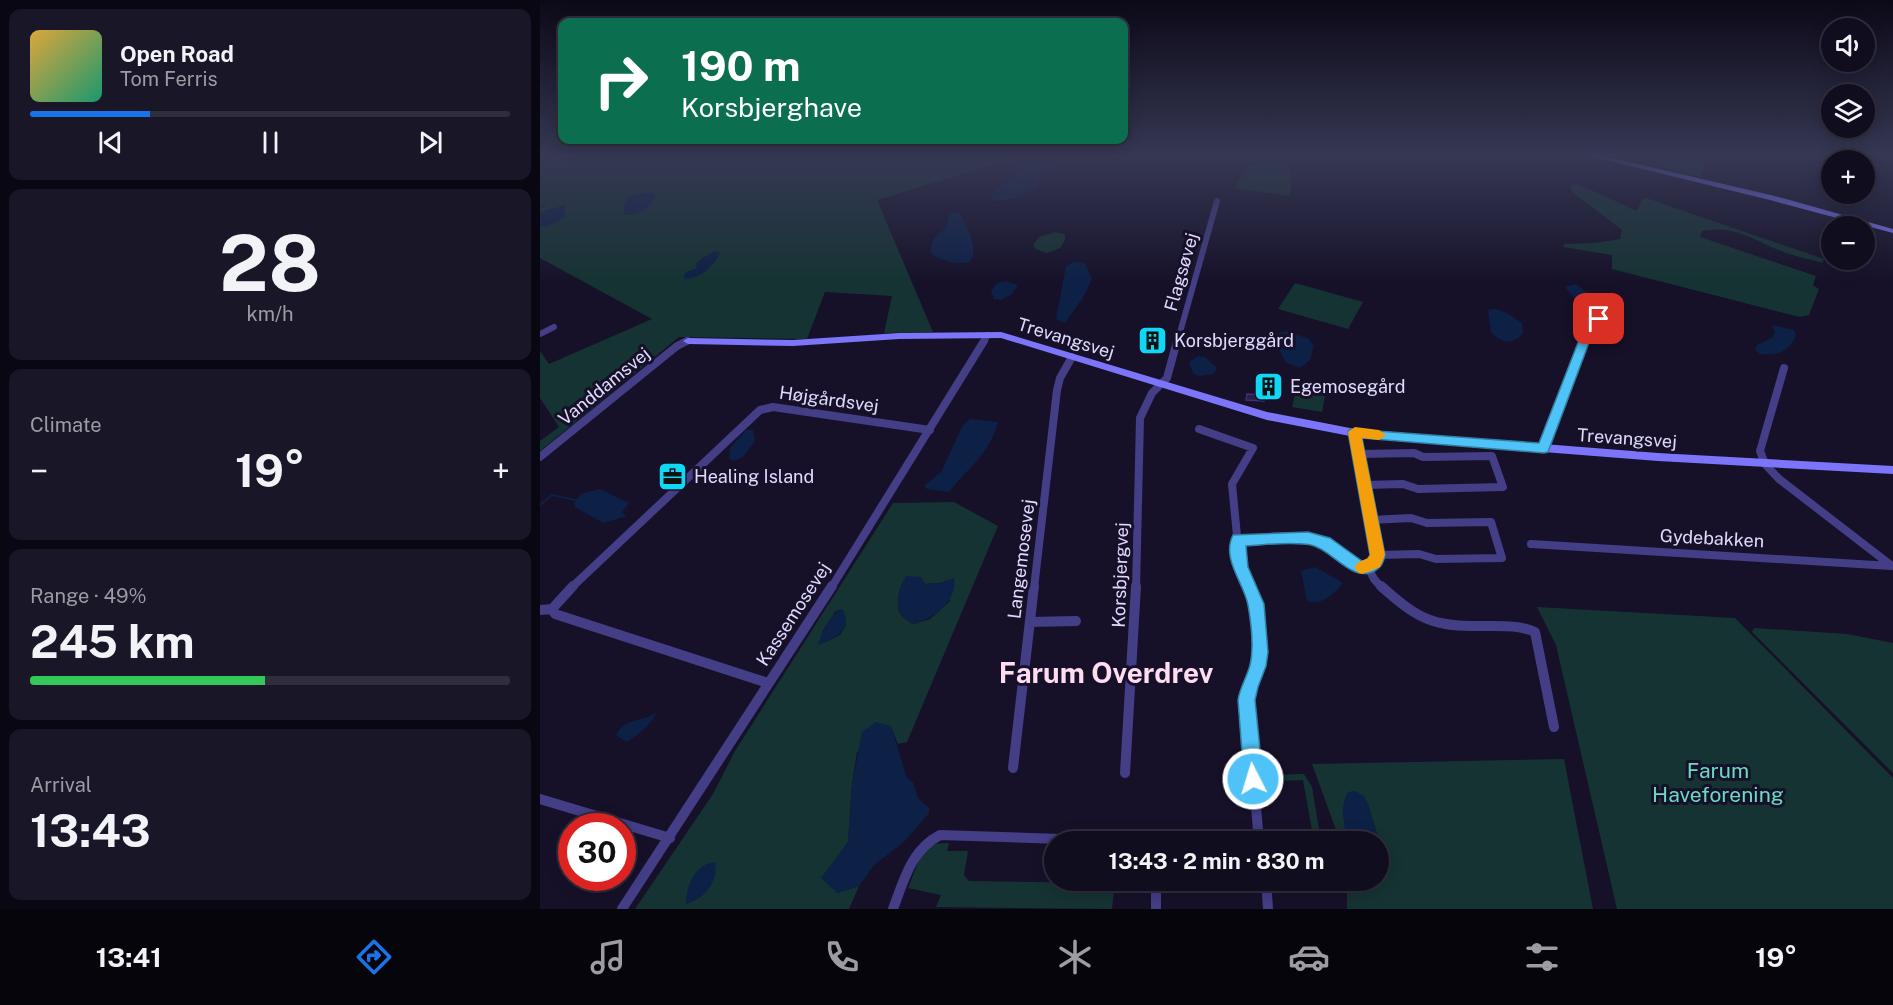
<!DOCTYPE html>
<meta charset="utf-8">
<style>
:root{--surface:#100d1f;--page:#191628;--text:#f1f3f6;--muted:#9c9ca4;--line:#302d3d;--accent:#1a73e8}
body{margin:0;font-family:"Public Sans",sans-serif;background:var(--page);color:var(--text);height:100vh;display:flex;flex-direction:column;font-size:22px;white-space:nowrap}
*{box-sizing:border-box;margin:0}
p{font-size:20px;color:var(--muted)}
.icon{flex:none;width:33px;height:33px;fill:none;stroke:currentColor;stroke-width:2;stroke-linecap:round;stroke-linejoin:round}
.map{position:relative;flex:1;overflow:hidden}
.panel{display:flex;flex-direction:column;gap:9px;padding:9px;background:#090711;width:540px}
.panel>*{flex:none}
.top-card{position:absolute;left:18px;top:18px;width:570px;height:126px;border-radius:12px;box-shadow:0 3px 15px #0003,0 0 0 2px var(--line);background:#0b6e4f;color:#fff;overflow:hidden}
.fabs{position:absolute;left:1281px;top:18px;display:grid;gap:12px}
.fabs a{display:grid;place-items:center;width:54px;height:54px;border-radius:50%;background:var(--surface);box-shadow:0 3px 15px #0003,0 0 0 2px var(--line);font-size:30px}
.speed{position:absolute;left:18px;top:813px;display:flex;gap:12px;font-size:30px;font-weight:700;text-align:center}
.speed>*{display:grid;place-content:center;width:78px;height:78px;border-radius:50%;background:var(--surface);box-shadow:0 3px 15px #0003,0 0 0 2px var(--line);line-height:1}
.speed .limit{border:9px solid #d22;background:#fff;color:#111}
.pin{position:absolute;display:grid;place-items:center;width:51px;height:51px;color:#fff;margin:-26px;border-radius:12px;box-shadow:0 3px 9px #0006}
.me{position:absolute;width:66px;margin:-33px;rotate:355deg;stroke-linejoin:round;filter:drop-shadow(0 0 4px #0008)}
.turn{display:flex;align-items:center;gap:21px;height:126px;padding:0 24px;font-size:27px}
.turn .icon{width:78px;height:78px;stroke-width:2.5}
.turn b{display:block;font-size:42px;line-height:51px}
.big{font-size:45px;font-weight:700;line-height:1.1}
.panel .tile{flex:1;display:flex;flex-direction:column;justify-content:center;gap:9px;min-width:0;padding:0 21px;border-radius:12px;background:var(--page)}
.panel .dial{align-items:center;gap:0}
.dial b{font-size:78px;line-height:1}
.song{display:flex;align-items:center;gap:18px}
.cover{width:72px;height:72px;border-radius:9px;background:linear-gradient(135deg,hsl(40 70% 55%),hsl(160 70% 35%))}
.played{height:6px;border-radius:3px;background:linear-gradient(90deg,var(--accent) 25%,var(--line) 25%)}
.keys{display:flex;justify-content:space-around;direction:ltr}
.heat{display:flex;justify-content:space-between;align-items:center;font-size:33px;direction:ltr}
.charge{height:9px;border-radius:4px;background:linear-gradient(90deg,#34c759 49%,var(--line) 0)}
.trip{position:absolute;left:504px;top:831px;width:345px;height:60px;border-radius:30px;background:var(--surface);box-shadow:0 3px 15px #0003,0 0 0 2px var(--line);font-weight:700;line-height:60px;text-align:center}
.menu{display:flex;height:96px;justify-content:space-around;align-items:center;background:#06050c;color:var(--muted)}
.menu .icon{width:42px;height:42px}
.menu .current{color:var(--accent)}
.menu b{font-size:27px;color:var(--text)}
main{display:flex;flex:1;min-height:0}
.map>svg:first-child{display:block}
.green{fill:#153332;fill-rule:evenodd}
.water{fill:#0d2046}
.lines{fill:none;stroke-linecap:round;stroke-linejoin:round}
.stream-far1{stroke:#0d2046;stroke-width:1.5}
.stream{stroke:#0d2046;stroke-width:2}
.building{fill:#281e49;stroke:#403174;stroke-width:1.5}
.street-far2{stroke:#433e86;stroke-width:6}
.street-far1{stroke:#433e86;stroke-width:8}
.street{stroke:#433e86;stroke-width:10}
.secondary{fill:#7c75fa;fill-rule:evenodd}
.route{fill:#4fc3f7;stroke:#337fa1;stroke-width:1.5}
.slow{fill:#f59e0b}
.labels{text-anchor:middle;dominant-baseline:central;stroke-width:6;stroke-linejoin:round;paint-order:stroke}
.street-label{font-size:18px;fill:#e0dbfe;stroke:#161129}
.poi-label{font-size:18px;fill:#e0dbfe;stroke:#161129;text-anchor:start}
.near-park-label{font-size:21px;fill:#68dcc3;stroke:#161129}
.near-district-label{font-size:28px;font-weight:bold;fill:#fedcf1;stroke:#161129}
</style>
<main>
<section class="panel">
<div class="tile">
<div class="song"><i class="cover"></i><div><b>Open Road</b><p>Tom Ferris</p></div></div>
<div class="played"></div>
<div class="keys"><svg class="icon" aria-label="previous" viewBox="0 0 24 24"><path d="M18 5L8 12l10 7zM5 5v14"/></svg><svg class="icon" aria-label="pause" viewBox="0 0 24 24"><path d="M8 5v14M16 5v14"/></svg><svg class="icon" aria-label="next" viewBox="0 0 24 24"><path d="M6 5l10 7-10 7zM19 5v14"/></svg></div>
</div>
<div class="tile dial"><b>28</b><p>km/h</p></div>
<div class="tile"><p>Climate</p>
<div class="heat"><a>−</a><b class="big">19°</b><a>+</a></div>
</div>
<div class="tile"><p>Range · 49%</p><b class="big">245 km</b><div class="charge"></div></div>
<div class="tile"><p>Arrival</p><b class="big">13:43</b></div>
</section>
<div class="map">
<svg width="1353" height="909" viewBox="0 0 1353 909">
<rect width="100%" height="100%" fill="#161129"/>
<path class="green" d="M0,155H484L337,200L393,332L344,333L352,296L285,292L267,339L139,337L0,451V441L19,427L0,398V351L9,364L112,319L0,258Z
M1119,155H1169L1161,177L1115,166Z
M732,162L743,163L751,170L750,196L695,188L707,167Z
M1038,184L1097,211L1102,199L1106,198L1284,259L1282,263C1270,259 1258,257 1246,253C1216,242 1196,224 1162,231L1160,237L1276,276L1273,285L1279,289L1269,315L1260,317L1072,269V255L1023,247L1024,244L1055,243L1080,239L1082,230L1031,191L1030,185Z
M515,232L525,234V240L520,248L507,253L496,249L493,245L499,237Z
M755,283L823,302L808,329L738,309Z
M756,391L785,396L782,412L752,407Z
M414,502L458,526L367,742L358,744L351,727L317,752L312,785L308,842L296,859L297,893L319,886L309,909H95L173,794L195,751L353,503ZM380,577L385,584L399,583L410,601L390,619L374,624C354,615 356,604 362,584ZM302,609L306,625L300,635L288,641L282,632L295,612Z
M997,607L1195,618L1353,778V909H1077L1016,645Z
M1214,628L1307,634L1353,643V773L1212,632Z
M1024,759L1053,909H807V881L838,880L839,863L842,851L828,804L806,835V841H800L772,764Z
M764,774L772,787L781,841H774L763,780L720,782V775Z
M409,843L407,851H428L424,875L429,881L564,883L565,881H575L572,909L396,907L401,895L368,888L380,858L391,844Z"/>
<path class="water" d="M488,160L511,162V167L499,175L503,180C496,192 461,206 450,199C457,186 471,182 480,171C484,166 483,163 488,160Z
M110,192L116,194C112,208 98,218 84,214V206L89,196Z
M25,205V217C17,222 9,229 0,226V212Z
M414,212L420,213C426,227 440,247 430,262C414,265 405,262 391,253C389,240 397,235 406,228L409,214Z
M175,251L180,253C174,265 161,280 144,278L145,273L157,268L156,264L162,258Z
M534,262L545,263L552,279L544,296L525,323L516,319L526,266Z
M466,281L478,285L472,294L461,300L454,299L451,291L457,283Z
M1035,284L1049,293L1053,310L1035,299L1025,287Z
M955,309L967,313L982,323L983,333C971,346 963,344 951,332L948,310Z
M1232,325L1254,330L1256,335C1250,352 1237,356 1220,354L1215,350L1217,345L1232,338L1235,332Z
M747,331L769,339L774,346L770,360L760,368L745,362L739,349L727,343L731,335Z
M658,356L665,357L677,368L673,374L659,376L653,373L649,362Z
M430,419L458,422C451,452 427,469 409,492L387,489L384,486L401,472L423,425Z
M206,430H213L215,441L203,457L193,461L189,458L190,448Z
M60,489L89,503L82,512L86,515L84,517L63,523L35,507L34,503L41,494Z
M775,567L803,583C793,594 783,606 767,601L761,571Z
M366,576L380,577L385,584L399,583L414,578C417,602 396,617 374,624C352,614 355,595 366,576Z
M302,609C315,628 294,640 278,645C282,631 289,615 302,609Z
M116,713C113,723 97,736 86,742L76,735C84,718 102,722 116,713Z
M336,722L351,726L367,778L373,782L378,798L389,808V813L364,842L334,865L319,886L297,893L281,878L308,842L312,785L322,732Z
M815,791L824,796L828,804L842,851L839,863L838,842L806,841C806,824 798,809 808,792Z
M175,862C179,881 165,899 146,904C146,886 155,864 175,862Z"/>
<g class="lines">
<path class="stream-far1" d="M0,207L6,205"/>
<path class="stream" d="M0,505L12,495L35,500"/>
</g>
<path class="building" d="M726,377L734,378L732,396L724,395V401L706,400L707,394L724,395Z"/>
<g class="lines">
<path class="street-far2" d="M0,334L14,327
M144,343L148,341
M443,343L448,335
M637,343L677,201
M1043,343L1051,322L1059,319"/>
<path class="street-far1" d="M1244,368L1220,451L1225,464L1239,479L1352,566
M659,429L713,448L692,484L700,567L709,588
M815,433L837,555L835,563L828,567
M1003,448L1044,341
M819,454L874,453L883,457L952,456L963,487L878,489L863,484L824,485
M0,457L137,346L147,341
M831,520L871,518L887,523L951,522L962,558L896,559L879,554L837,555
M698,540C726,538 761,530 787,544C802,551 811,565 828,567
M991,544L1351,566
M828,567L834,579L842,588
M31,588L220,410L233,407L390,430
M291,588L444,341
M494,588L517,390L520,378L532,357
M596,588L600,418L612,393L627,378L637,341"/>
<path class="street" d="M33,586L12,609L15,614L228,683
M708,586L716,604L720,652L707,700L719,842
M841,586C879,620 893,627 945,626C962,626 979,625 995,632L1014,727
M0,610L12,609
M490,622L536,621
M473,768L494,586
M585,773L596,586
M0,799L130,838
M616,880V909
M726,880L728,909
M82,909L292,586
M353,909C364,880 371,850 400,835L611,842"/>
<path class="secondary" d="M1045,155H1059L1235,196L1353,229V233L1230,200Z
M461,332L727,412L815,429L1118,453L1353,466V474L1118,461L815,437L727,420L461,338L359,339L253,346L148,344L143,341L148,338L253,340L359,333Z"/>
</g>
<linearGradient id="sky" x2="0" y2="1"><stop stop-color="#0c0917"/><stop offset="0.55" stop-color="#363854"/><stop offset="1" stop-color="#363854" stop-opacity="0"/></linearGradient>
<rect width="1353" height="283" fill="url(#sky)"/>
<path class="route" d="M1059,315L1065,319L1056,324L1008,452L1004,453L822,438L845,555C844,561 842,567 836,570C813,585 792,549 771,545C751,541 726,545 706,546L708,567L724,604L728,652L726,666L718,687L715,700L723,779L720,786L713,788L707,786L704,779L698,700C700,687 707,677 710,665C714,648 711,622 708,605C704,583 681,559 693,535L768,532L790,538L822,561L827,560L830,555L808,432L810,429L999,443L1046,322Z"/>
<path class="slow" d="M815,427L839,430L846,435L839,440L822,438L845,555L840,567L822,574L817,572L815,567L817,563L828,558L830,555L808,432Z"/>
<defs>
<symbol id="building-square" viewBox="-11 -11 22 22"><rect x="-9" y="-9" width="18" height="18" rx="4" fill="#0ed8f6" stroke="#161129"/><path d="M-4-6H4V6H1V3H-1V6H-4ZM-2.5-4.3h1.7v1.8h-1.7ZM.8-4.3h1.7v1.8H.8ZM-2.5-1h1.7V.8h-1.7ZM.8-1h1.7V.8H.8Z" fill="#111"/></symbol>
<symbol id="office-square" viewBox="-11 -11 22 22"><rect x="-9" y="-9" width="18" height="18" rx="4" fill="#0ed8f6" stroke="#161129"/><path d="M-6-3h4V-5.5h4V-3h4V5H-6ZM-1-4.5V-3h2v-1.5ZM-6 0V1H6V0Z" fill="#111"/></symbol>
</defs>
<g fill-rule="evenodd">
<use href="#building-square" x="596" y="324" width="33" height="33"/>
<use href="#building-square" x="712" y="370" width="33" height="33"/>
<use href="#office-square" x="116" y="460" width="33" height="33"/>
</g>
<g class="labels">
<g class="street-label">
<text transform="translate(641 272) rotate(-74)">Flagsøvej</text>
<text transform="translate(526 338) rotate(17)">Trevangsvej</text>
<text transform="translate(64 386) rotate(-39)">Vanddamsvej</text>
<text transform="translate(289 399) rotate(8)">Højgårdsvej</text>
<text transform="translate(1087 438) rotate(4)">Trevangsvej</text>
<text transform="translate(1172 538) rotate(3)">Gydebakken</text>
<text transform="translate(481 559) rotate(-83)">Langemosevej</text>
<text transform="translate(580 575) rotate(-88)">Korsbjergvej</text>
<text transform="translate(253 614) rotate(-57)">Kassemosevej</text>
</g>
<g class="poi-label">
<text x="634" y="340">Korsbjerggård</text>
<text x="750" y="386">Egemosegård</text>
<text x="154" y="476">Healing Island</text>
</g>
<g class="near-park-label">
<text x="1178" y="770">Farum<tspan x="1178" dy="24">Haveforening</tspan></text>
</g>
<g class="near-district-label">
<text x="566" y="672">Farum Overdrev</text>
</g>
</g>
</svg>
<div class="fabs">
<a><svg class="icon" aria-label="sound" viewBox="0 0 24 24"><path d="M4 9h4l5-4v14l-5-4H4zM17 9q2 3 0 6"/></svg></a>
<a><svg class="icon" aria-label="layers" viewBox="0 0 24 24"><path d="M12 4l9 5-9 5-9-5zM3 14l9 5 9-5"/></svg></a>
<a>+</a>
<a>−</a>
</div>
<div class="speed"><div class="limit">30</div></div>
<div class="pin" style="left:1059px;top:319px;background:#d93025"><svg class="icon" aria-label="arrive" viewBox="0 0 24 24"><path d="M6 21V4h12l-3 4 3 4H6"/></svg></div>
<svg class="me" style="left:713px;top:779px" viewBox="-20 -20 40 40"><circle r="17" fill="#4fc3f7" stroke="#fff" stroke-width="3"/><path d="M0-11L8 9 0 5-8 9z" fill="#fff"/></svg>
<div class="trip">13:43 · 2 min · 830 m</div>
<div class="top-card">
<div class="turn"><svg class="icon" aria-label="right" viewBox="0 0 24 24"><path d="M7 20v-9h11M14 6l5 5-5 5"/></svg><div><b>190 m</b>Korsbjerghave</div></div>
</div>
</div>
</main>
<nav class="menu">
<b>13:41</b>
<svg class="icon current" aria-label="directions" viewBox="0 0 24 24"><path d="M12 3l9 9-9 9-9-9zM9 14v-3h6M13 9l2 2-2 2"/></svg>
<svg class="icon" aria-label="music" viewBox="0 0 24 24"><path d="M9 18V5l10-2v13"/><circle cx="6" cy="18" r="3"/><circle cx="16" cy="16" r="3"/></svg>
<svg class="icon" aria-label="phone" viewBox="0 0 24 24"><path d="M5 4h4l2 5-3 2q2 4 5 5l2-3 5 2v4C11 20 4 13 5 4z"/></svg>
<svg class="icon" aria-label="climate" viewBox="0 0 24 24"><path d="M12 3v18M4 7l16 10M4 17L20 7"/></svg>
<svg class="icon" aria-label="car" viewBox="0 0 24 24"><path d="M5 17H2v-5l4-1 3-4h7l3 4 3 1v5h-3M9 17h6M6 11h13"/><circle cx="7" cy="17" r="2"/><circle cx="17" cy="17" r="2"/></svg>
<svg class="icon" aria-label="filters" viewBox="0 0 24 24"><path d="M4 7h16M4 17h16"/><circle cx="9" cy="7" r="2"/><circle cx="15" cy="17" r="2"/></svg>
<b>19°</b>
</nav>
